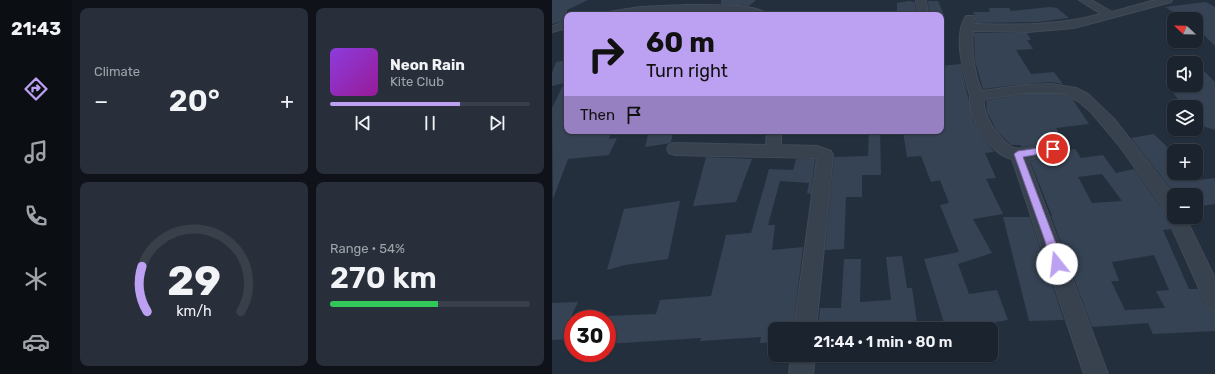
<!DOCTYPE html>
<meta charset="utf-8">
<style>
:root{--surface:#1b232e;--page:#282f3a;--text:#f1f3f6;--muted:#a0a4aa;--line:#39404a;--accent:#bca0f2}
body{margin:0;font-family:Rubik,sans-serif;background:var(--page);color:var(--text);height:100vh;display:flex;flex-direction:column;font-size:15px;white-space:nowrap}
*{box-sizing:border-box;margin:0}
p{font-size:13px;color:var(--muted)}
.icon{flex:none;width:22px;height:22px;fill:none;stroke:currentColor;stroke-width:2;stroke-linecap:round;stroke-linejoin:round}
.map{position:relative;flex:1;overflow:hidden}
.details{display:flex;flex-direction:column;gap:8px;padding:8px;background:#0f1319;width:480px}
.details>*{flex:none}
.guide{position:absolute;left:12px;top:12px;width:380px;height:122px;border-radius:8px;box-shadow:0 1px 3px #0004,0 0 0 1px var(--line);background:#bca0f2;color:#111;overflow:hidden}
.needle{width:26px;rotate:292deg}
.fabs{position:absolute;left:615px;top:12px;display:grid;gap:8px}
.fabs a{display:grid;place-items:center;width:36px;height:36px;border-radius:8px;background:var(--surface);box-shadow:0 1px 3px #0004,0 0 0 1px var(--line);font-size:20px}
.speed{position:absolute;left:12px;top:310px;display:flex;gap:8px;font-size:20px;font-weight:700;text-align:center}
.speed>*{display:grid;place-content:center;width:52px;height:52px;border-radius:50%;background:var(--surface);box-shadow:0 1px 3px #0004,0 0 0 1px var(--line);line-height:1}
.speed .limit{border:6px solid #d22;background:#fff;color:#111}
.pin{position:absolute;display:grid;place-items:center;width:34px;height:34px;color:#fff;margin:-17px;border:2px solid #fff;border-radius:50%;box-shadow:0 1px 4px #0007}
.me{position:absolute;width:44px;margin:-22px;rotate:344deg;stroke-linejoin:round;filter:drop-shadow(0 0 3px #0008)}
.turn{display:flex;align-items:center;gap:14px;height:84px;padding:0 16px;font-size:18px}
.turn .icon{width:52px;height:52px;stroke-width:2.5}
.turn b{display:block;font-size:28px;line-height:34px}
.then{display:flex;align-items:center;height:38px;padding:0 16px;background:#0003;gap:8px;font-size:15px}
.big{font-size:30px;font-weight:600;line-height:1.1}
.details .card{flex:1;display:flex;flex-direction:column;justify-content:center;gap:6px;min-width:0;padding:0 14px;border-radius:8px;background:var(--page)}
.details .dial{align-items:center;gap:0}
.dial svg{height:104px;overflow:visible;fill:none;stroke:var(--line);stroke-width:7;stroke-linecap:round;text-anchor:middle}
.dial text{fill:var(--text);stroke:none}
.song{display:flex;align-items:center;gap:12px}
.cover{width:48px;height:48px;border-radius:6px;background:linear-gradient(135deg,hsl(270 70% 55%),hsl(300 70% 35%))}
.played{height:4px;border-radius:2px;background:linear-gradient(90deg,var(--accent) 65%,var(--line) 65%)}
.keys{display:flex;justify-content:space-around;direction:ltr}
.heat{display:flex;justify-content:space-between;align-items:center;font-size:22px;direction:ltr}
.charge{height:6px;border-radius:3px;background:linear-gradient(90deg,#34c759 54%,var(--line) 0)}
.details .tiles{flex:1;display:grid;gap:8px;grid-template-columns:repeat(2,1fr)}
.trip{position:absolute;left:216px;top:322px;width:230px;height:40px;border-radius:8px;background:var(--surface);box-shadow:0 1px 3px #0004,0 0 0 1px var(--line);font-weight:600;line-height:40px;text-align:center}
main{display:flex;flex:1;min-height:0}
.dock{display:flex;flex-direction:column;width:72px;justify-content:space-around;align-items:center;background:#0b0e12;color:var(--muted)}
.dock .icon{width:28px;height:28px}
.dock .selected{color:var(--accent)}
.dock b{font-size:18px;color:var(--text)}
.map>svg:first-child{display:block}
.building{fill:#364354;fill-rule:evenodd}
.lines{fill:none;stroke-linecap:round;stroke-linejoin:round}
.minor-casing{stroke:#414a57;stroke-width:2}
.minor{fill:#38414e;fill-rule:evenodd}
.route{fill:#bca0f2;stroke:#7a689d}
</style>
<main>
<nav class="dock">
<b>21:43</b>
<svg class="icon selected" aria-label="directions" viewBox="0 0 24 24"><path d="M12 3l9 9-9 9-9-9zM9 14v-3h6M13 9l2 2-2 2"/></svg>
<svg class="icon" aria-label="music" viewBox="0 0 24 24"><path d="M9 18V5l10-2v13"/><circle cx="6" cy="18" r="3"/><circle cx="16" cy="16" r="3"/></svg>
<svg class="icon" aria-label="phone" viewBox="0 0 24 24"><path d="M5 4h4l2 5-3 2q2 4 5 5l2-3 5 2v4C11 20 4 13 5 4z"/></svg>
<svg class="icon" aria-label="climate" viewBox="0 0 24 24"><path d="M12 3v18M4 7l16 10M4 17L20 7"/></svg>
<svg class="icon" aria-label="car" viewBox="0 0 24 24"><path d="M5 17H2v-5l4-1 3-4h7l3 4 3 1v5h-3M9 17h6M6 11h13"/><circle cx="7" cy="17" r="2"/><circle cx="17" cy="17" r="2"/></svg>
</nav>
<section class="details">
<div class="tiles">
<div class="card"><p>Climate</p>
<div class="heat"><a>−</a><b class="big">20°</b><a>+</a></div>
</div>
<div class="card">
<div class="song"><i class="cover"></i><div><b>Neon Rain</b><p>Kite Club</p></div></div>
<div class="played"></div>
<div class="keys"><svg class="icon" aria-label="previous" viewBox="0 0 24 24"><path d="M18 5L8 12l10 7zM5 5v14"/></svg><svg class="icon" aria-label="pause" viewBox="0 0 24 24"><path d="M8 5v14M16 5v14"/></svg><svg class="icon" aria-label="next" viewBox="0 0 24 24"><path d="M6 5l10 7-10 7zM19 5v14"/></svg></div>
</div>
<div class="card dial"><svg viewBox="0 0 100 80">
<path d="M14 69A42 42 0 1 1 86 69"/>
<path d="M14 69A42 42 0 0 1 10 34" stroke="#bca0f2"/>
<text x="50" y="56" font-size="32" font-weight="700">29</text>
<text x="50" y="72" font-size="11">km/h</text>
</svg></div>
<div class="card"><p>Range · 54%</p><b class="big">270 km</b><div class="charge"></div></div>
</div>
</section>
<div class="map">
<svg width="663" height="374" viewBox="0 0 663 374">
<rect width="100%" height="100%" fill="#242f3e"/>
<path class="building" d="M0,0H36L15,10V21L0,24Z
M169,0H204L197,6L169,4Z
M357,1L363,2L364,15H345V3Z
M376,1H386L392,15H377Z
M654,2L663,7V46L644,27V19H633L613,7Z
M498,7L505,8L517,18L486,22L424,23V17L421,12H438L437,8H457L459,11Z
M422,33H475L479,40H475L481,49L464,50L479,74L502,72L511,84L499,82L473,84L431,89L423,61Z
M15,60V131H60L57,139L65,138L57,155L16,159L1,199L0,108L12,83L0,86V73L4,62Z
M409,64L421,121L431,138L442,152L433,153L444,178L434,179L451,214L421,219L440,253L406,264L417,294L445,290L456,320L428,325L430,329H394L372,259L407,252L388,205L397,203L388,180L379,182L369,156L355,157L351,131H389V66Z
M614,66H622V85H644V66L648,70L650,69L663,82V130L644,124V107H632L613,82L620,77Z
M473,94H510L521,100L537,124L504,128L517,150L523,149L529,158L551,155L564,173L582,169L609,207L619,229L611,230L637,289H646L655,309L663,312V331L601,334L596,323L540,327L499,216H500L478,161L507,154L510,148L507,144L501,142L470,147L468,145H459L445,131L435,112L434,100ZM550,174L570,201L540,203L526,177ZM602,255L617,290L604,291L613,308L573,310L559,281H567L560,262Z
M97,131H121L119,143L93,147Z
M317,131H328L329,175H310V197H294L292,249L273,250L282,157L316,156Z
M602,134L622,154V173H640L647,180L663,178V204L644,207V195H624L579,138Z
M154,157L200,159L184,202L141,206Z
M244,159H263L259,194L255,193L257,183L228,181L216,225H223L220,250L251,247L241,329H223V342L208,343L209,337L148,341L149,338L55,344V316L104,314L108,300L159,296L174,235L199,233L217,169L241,170Z
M128,201L116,259L73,265L55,270L72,209Z
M451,217H478L512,320L477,321Z
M350,256L355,288H360L366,329H266L268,308H289L292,259H309L308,302L339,300L334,257Z
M26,302L19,317H21V339L0,340V303Z"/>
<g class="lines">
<defs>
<path id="minor" d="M364,0H374L376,15H366Z
M527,0H539L560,12L603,0H620L619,2L522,28L475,32L421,31C419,50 422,73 430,91L473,85L499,84L524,88L536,94L563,120L622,195V217H633L663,278V311L656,308L610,206L566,144L539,112L526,101L510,93H473L432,99C430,116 446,137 459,147C474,153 491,140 507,145L509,149L507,153L476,160L556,374H532L460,159C440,155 420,124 418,104C417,100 419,96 417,92C411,69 401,36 414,16H422L423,18L422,24C467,25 505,26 549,14Z
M134,5C150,5 207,3 216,15L157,11L49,15L50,13L88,7Z
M15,22V28L0,32V26Z
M215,131H229V145L265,146L279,151L281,155L264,329H242L265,158L123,155L117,153L115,149L117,145L123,143L214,145Z
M239,355H263L261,374H237Z"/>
</defs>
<use href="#minor" class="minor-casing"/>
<use href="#minor" class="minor"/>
</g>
<path class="route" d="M501,146L504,147V151L471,157L503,241L510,264L508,267L505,269L501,267L499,264L493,241L462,154L466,151Z"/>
</svg>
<div class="fabs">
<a><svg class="needle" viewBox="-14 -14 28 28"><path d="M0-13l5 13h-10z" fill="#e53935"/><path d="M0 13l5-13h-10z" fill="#a0a4aa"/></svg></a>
<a><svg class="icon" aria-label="sound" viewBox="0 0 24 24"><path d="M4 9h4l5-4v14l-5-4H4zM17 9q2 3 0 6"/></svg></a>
<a><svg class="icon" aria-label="layers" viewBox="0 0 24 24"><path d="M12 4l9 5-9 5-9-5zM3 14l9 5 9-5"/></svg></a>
<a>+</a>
<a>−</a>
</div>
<div class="speed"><div class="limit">30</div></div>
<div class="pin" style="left:501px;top:149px;background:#d93025"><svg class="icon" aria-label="arrive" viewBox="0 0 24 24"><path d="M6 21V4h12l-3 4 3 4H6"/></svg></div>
<svg class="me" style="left:505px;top:264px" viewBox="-20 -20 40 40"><circle r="19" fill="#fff"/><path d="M0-13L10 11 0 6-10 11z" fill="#bca0f2"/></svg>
<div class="trip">21:44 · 1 min · 80 m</div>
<div class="guide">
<div class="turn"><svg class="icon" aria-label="right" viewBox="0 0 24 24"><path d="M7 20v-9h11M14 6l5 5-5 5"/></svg><div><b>60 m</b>Turn right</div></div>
<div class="then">Then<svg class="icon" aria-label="arrive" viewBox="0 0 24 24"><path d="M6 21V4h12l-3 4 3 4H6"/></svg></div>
</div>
</div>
</main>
